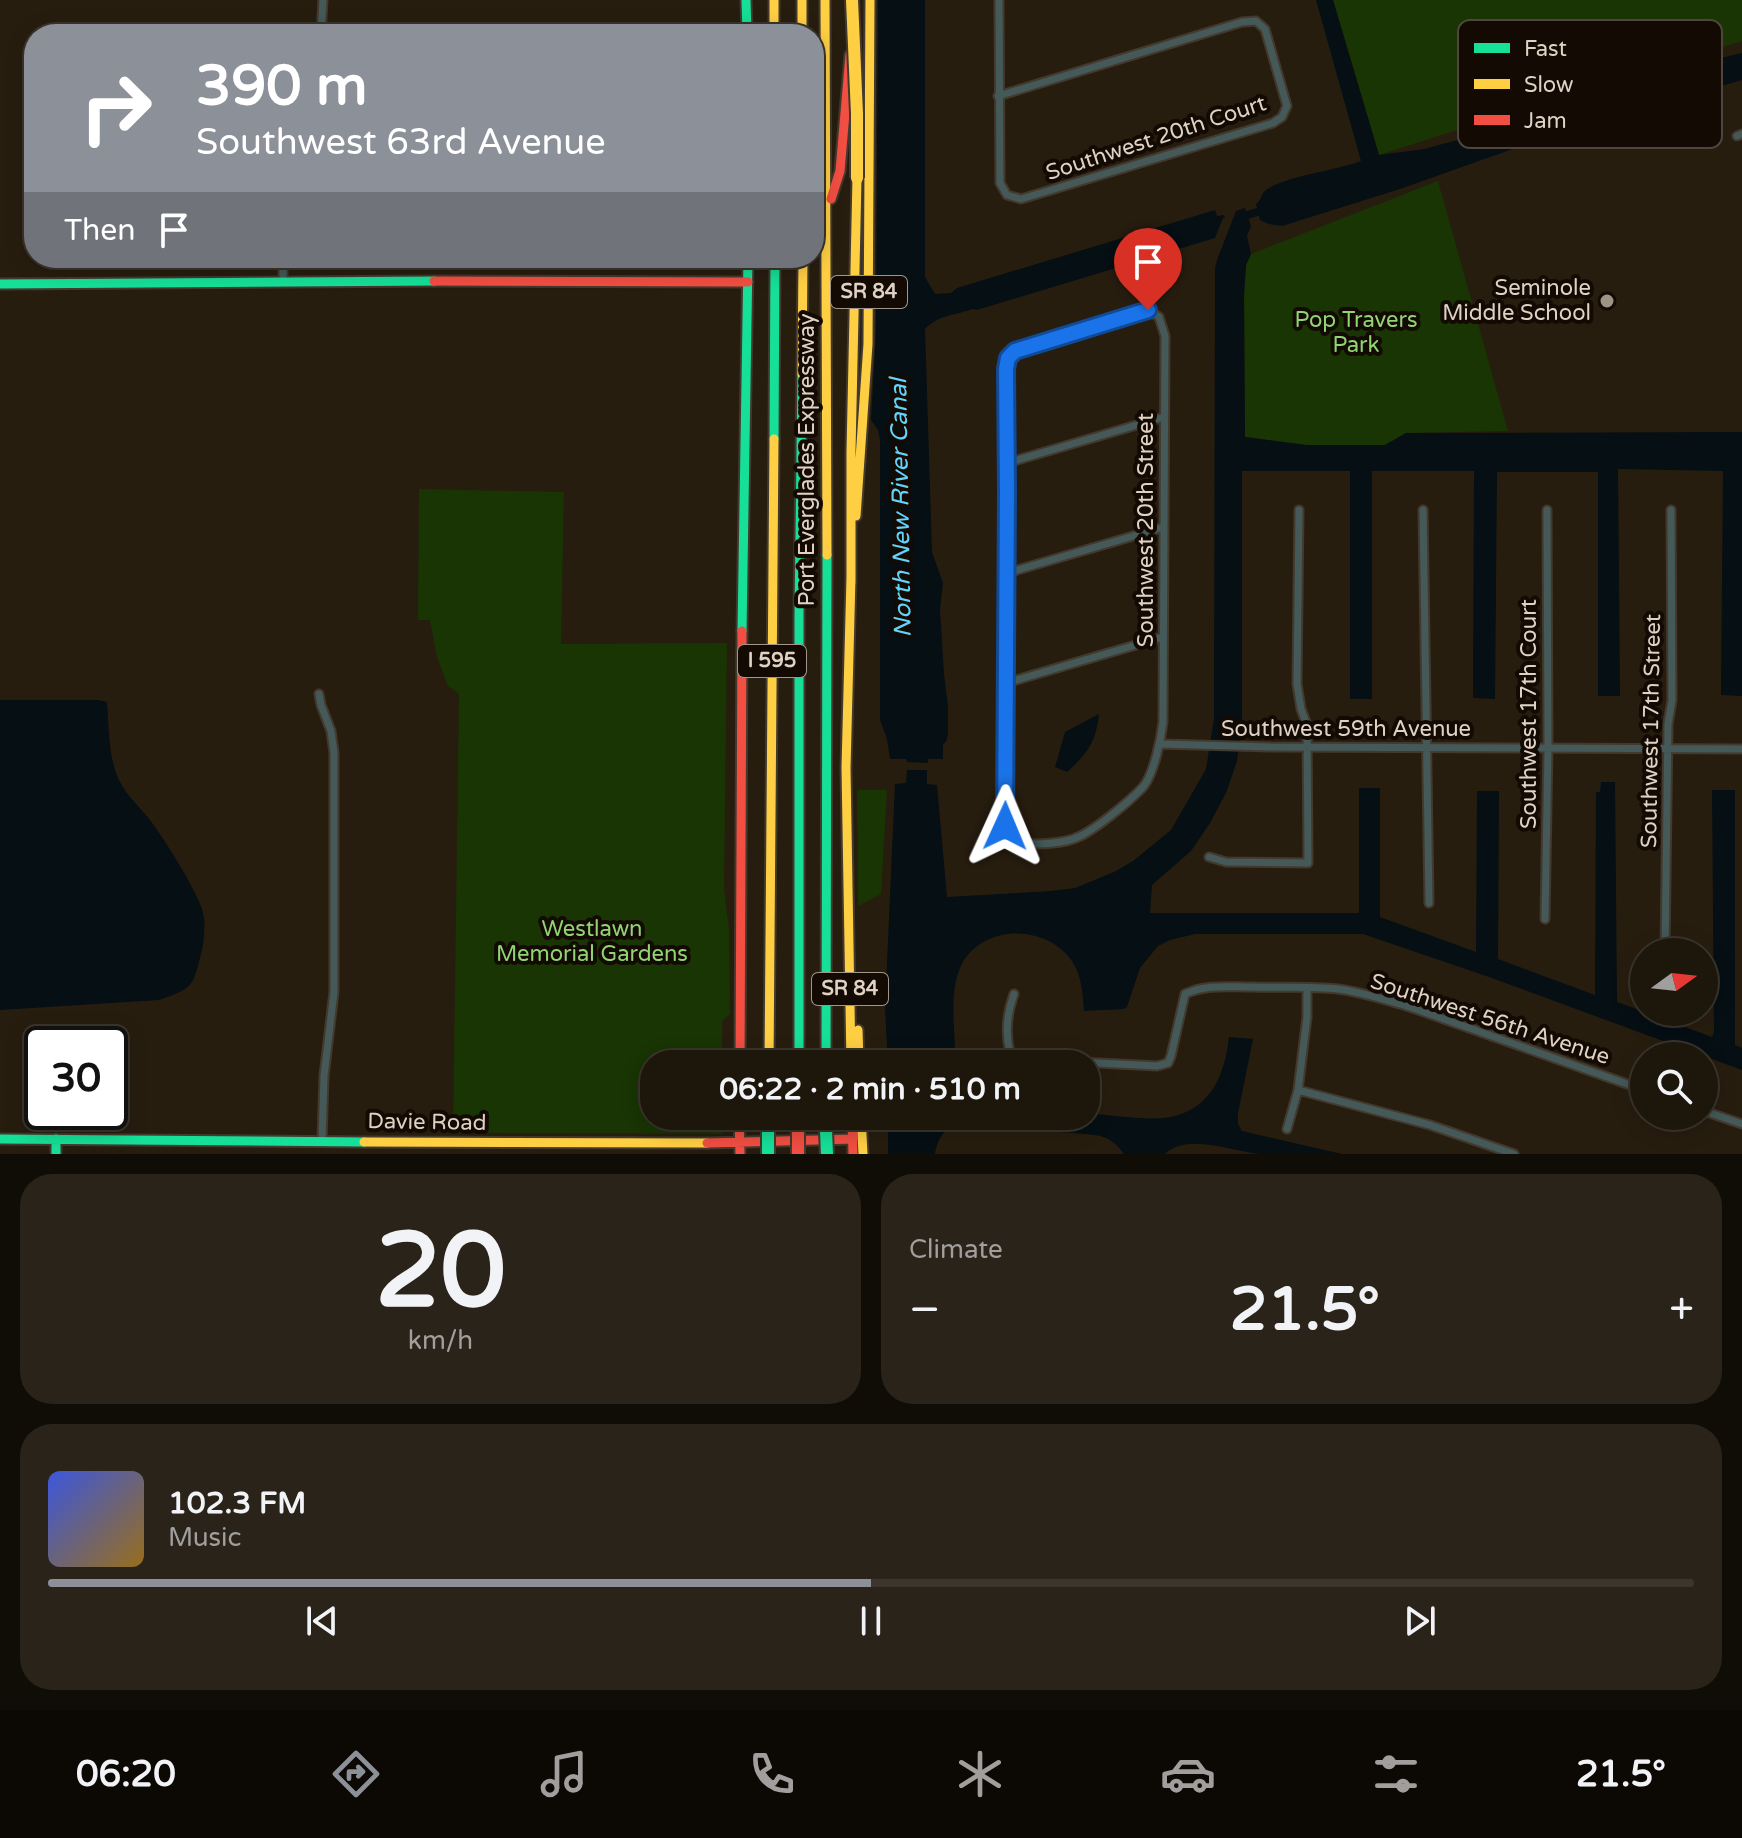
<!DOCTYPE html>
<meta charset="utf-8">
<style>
:root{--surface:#1d160b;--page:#2a2319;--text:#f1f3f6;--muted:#a09f9d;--line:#3b352c;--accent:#8c9099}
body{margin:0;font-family:"Varela Round",sans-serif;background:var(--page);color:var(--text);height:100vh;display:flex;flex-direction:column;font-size:30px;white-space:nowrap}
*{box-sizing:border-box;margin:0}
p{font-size:26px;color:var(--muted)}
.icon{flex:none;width:44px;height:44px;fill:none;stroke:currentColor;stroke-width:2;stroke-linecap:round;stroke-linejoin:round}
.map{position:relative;height:1154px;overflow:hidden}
.sheet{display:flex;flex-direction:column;gap:20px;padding:20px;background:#100c06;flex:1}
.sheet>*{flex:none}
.guide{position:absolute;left:24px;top:24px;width:800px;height:244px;border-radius:32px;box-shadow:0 4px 20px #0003,0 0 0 2px var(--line);background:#8c9099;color:#fff;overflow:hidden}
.needle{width:52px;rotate:75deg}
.buttons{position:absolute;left:1630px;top:938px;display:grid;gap:16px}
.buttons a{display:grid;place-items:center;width:88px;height:88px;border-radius:50%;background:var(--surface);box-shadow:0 4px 20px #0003,0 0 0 2px var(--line);font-size:40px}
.speed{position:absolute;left:24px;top:1026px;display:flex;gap:16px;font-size:40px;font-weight:700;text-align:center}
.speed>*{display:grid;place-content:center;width:104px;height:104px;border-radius:50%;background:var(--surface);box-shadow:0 4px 20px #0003,0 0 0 2px var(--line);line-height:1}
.speed .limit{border:4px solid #111;border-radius:12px;background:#fff;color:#111}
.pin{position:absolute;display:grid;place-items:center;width:68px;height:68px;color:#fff;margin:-82px -34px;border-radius:50% 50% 50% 0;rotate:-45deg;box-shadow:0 0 8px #0007}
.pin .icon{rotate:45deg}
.me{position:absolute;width:88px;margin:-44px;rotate:1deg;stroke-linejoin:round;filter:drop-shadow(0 0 6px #0008)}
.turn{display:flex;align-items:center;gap:28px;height:168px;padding:0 40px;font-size:36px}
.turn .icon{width:104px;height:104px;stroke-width:2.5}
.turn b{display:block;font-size:56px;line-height:68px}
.then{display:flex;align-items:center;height:76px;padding:0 40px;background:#0003;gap:16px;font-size:30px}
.big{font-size:60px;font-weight:800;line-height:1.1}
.sheet .card{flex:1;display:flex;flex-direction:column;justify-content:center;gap:12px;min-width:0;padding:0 28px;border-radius:32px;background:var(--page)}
.sheet .dial{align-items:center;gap:0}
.dial b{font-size:104px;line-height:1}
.song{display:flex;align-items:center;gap:24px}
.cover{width:96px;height:96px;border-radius:12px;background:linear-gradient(135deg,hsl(230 70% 55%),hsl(40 70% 35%))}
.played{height:8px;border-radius:4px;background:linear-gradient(90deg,var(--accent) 50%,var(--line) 50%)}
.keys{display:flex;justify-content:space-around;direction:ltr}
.heat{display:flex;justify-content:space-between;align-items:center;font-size:44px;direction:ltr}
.sheet .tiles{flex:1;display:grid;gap:20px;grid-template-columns:1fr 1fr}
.card:last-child{grid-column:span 2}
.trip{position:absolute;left:640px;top:1050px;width:460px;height:80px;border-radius:32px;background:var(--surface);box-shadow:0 4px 20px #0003,0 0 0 2px var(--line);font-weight:800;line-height:80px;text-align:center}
.menu{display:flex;height:128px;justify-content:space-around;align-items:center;background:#0c0904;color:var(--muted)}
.menu .icon{width:56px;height:56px}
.menu .active{color:var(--accent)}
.menu b{font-size:36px;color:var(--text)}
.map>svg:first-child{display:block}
.green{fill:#183503}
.water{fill:#050f14}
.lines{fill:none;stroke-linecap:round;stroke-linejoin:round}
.canal{stroke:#050f14;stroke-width:8}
.street-casing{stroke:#43392e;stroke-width:11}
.fast-casing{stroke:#43392e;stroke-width:13}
.slow-casing{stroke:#43392e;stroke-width:13}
.jam-casing{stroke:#43392e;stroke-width:13}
.street{stroke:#445958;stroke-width:7}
.fast{stroke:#16e098;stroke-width:9}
.slow{stroke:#ffcf43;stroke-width:9}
.jam{stroke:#f24e42;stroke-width:9}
.fast-bridge-casing{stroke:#43392e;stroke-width:16;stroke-linecap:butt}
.slow-bridge-casing{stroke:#43392e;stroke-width:16;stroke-linecap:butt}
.jam-bridge-casing{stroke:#43392e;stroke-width:16;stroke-linecap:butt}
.fast-bridge{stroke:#16e098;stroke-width:12}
.slow-bridge{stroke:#ffcf43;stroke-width:12}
.jam-bridge{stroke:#f24e42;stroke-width:12}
.route-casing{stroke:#114b97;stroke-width:20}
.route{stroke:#1a73e8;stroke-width:14}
.poi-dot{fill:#9f9385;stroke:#120a03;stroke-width:3}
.labels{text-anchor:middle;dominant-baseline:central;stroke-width:8;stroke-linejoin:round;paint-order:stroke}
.shield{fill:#120a03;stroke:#a2968a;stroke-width:2}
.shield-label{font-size:20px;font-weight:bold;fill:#dfd2c4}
.street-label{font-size:22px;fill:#dfd2c4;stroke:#120a03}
.poi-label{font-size:22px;fill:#dfd2c4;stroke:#120a03;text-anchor:end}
.park-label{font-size:22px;fill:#91d573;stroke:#120a03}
.water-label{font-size:24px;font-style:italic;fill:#61d4fc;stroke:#120a03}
.key{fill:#120a03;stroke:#50463d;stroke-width:2}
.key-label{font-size:22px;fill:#dfd2c4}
</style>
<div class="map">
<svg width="1742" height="1154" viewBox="0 0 1742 1154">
<rect width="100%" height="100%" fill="#271d0f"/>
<path class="green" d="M1333,0H1742V41L1661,65L1379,155Z
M1438,181L1508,431L1406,433L1385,445H1306L1245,437L1244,295L1246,265L1251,254Z
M419,489L564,492L561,644L727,643L724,888L729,929L730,1014L722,1021V1064H654V1116H723V1134L453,1133L459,694L448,686L437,657L430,620H418Z
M857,790H887L881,894L858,906Z"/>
<path class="water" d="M878,0H925V277L935,294L951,293L957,288L1215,210L1217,216L1224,215L1225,218H1223L1215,238L977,310L973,309C956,315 938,315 925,329L932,552L943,583L940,609L944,674L948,707V733L947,740L943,745V759H928V763L907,762L906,759H890L887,739L880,720V440L878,430L871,420L876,332Z
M1316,0H1333L1379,155L1424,149L1465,138L1565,103L1712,60L1742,53V80L1538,140L1400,189L1282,226L1269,224L1260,220L1256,204C1260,201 1261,197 1263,193C1277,177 1339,170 1361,161Z
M1245,208L1251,226L1247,236L1251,254L1246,265L1244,296L1245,437L1306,445H1385L1406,433L1742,432V696L1721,695L1723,471L1618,469L1620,696H1598V472H1497L1495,699L1473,698L1474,471H1372V699H1350V471H1242V722L1237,761L1226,793L1210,823L1191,851L1152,885L1150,913H1359V788H1380V917L1476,952L1477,791H1499L1498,959L1595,995L1596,792H1600L1601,782H1615L1617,1002L1712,1037L1714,1032L1712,790H1735V1045L1742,1048V1070L1489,977L1363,934H1195L1170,940L1158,946L1140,968L1127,1007L1124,1009L1084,1011C1083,997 1082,981 1076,968C1055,925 987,921 963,962C948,989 955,1025 955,1054L959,1064H888L885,1008L895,784L906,783L907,770H927V784L937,785L947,897L1051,891L1075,888L1114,872L1133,861L1171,830L1183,809L1206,769L1214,718L1215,268L1217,260L1236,211Z
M0,700H98L107,702C109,728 108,765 123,787C130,799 142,809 150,820C163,837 203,899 204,917C205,929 204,943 201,954C193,987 192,989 159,1000L0,1010Z
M1099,714C1096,742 1088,753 1067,772L1055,767L1065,732Z
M1229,1037L1253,1039L1238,1113V1124L1242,1131L1342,1154C1315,1154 1287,1154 1261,1154C1233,1152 1188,1132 1165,1154H1124C1118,1146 1110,1138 1100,1136C1082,1132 955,1125 945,1132C939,1137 936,1147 935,1154H888V1116H1086V1113C1109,1115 1155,1122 1175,1116C1213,1106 1225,1072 1229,1037Z"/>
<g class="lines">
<path class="canal" d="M1243,223L1244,216L1267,209"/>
<defs>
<path id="street" d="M321,34L323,0
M998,96L1242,22L1256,21L1265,29L1287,106L1282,117L1273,123L1021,199L1007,195L1000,183L999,0
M1737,136L1742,134
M283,281V258
M1148,310L1159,317L1165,336L1163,722C1161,739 1154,774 1143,787C1130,801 1095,830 1078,837C1066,843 1035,846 1022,842C1014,840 1009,833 1005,826L1007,463L1006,369L1008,358L1015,351Z
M1007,463L1164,417
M1423,510L1429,903
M1007,573L1164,527
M1006,683L1163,637
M319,694L321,705L331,731L334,753V992L324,1076L322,1141
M1160,744L1271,747L1742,749
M1209,857L1226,862L1308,863L1307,725L1301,709L1297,684L1299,510
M1545,919L1548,748L1547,510
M1665,952L1668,724L1672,700L1671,510
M1014,994C1007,1013 1005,1033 1010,1053L1020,1059L1157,1066L1168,1063L1171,1056L1185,994C1205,984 1229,987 1251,987C1280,988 1309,986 1338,989C1362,992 1386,1000 1410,1007L1644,1090
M1298,1090L1430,1125L1514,1154
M1704,1111L1742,1124
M1287,1129L1298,1090L1307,1017V988"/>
<path id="fast" d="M746,0L747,34
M0,284L434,281
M774,439L775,258
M742,631L748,258
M799,1064V615L802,374
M826,1064L827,555
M0,1139L364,1142
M56,1139V1154"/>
<path id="slow" d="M774,0V34
M802,0V34
M825,0L827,555
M802,374L803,258
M856,516L868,344L870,0
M851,577L846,768L851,1064
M851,583V452L857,178
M858,1030L859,1064
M769,1064L774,439
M768,1116V1130
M826,1116V1131
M861,1116L863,1154
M364,1142L707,1143"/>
<path id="jam" d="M831,199L840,171L850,55
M434,281L748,282
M740,1064L742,631
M739,1116L740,1154
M852,1116L853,1154
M707,1143L853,1139"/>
</defs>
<use href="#street" class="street-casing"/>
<use href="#fast" class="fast-casing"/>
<use href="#slow" class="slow-casing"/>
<use href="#jam" class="jam-casing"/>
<use href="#street" class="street"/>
<use href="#fast" class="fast"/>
<use href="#slow" class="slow"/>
<use href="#jam" class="jam"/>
<defs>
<path id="fast-bridge" d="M768,1130V1154
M826,1131L827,1154"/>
<path id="slow-bridge" d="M852,0L857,114V178"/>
<path id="jam-bridge" d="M798,1129V1154"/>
</defs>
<use href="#fast-bridge" class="fast-bridge-casing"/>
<use href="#slow-bridge" class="slow-bridge-casing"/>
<use href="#jam-bridge" class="jam-bridge-casing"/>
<use href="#fast-bridge" class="fast-bridge"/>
<use href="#slow-bridge" class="slow-bridge"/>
<use href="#jam-bridge" class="jam-bridge"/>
</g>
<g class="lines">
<defs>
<path id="route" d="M1005,826L1007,491L1006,369L1008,358L1015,351L1148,310"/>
</defs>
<use href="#route" class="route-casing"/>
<use href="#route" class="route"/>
</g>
<circle class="poi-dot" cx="1607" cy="301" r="8"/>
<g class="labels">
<g class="shield">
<rect x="831" y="276" width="76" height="32" rx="6"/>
<rect x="738" y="645" width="68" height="32" rx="6"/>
<rect x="812" y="973" width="76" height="32" rx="6"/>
</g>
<g class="shield-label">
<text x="869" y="292">SR 84</text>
<text x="772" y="661">I 595</text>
<text x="850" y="989">SR 84</text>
</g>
<g class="street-label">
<text transform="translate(1156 138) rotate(-18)">Southwest 20th Court</text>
<text transform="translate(807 460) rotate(-90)">Port Everglades Expressway</text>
<text transform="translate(1146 530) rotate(-90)">Southwest 20th Street</text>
<text transform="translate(1529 714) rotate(-90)">Southwest 17th Court</text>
<text x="1346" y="729">Southwest 59th Avenue</text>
<text transform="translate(1651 731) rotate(-89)">Southwest 17th Street</text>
<text transform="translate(1490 1019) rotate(18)">Southwest 56th Avenue</text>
<text transform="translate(427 1122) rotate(1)">Davie Road</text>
</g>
<g class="poi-label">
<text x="1591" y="288">Seminole<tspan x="1591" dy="25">Middle School</tspan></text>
</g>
<g class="park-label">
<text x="1356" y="320">Pop Travers<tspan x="1356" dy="25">Park</tspan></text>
<text x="592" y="929">Westlawn<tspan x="592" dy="25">Memorial Gardens</tspan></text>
</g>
<g class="water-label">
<text transform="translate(901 508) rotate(-91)">North New River Canal</text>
</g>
</g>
<rect x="1458" y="20" width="264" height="128" rx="12" class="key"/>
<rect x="1474" y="43" width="36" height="10" fill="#16e098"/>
<rect x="1474" y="79" width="36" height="10" fill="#ffcf43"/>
<rect x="1474" y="115" width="36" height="10" fill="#f24e42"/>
<g class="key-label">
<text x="1524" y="56">Fast</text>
<text x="1524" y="92">Slow</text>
<text x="1524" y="128">Jam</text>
</g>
</svg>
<div class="buttons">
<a><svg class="needle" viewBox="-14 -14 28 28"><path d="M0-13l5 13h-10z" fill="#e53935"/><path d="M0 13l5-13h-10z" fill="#a09f9d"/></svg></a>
<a><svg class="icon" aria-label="search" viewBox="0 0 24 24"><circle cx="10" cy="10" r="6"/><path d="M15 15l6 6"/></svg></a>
</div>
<div class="speed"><div class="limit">30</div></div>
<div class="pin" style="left:1148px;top:310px;background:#d93025"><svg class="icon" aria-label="arrive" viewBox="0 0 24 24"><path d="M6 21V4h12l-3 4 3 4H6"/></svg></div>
<svg class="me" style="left:1005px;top:826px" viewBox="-20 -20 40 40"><path d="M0-17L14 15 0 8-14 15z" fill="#1a73e8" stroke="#fff" stroke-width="4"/></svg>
<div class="trip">06:22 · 2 min · 510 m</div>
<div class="guide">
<div class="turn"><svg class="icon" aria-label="right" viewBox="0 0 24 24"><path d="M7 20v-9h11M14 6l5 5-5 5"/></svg><div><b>390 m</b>Southwest 63rd Avenue</div></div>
<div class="then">Then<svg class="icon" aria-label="arrive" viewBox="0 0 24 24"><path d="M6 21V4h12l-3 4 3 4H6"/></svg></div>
</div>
</div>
<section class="sheet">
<div class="tiles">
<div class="card dial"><b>20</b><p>km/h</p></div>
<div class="card"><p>Climate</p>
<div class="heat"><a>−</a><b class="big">21.5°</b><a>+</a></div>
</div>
<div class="card">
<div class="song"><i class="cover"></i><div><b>102.3 FM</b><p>Music</p></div></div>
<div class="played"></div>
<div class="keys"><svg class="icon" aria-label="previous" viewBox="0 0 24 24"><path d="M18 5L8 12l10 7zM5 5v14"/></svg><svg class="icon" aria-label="pause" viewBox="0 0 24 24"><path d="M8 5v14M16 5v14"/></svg><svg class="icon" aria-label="next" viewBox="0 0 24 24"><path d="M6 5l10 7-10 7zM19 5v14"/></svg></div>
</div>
</div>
</section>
<nav class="menu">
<b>06:20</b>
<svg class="icon active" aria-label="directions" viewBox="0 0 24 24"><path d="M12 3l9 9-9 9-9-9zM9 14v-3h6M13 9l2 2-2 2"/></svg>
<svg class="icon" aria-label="music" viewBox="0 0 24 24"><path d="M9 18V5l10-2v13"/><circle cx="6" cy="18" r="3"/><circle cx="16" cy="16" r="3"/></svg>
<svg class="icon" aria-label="phone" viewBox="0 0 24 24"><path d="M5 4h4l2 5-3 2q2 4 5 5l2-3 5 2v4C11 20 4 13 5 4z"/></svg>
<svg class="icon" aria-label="climate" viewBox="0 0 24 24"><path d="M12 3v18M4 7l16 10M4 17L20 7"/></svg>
<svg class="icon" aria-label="car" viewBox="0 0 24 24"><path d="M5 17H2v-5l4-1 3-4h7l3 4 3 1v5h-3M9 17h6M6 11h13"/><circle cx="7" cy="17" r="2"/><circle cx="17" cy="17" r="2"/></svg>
<svg class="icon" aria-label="filters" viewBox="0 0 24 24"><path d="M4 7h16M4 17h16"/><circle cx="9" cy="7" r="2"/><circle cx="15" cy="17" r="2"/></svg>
<b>21.5°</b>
</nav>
